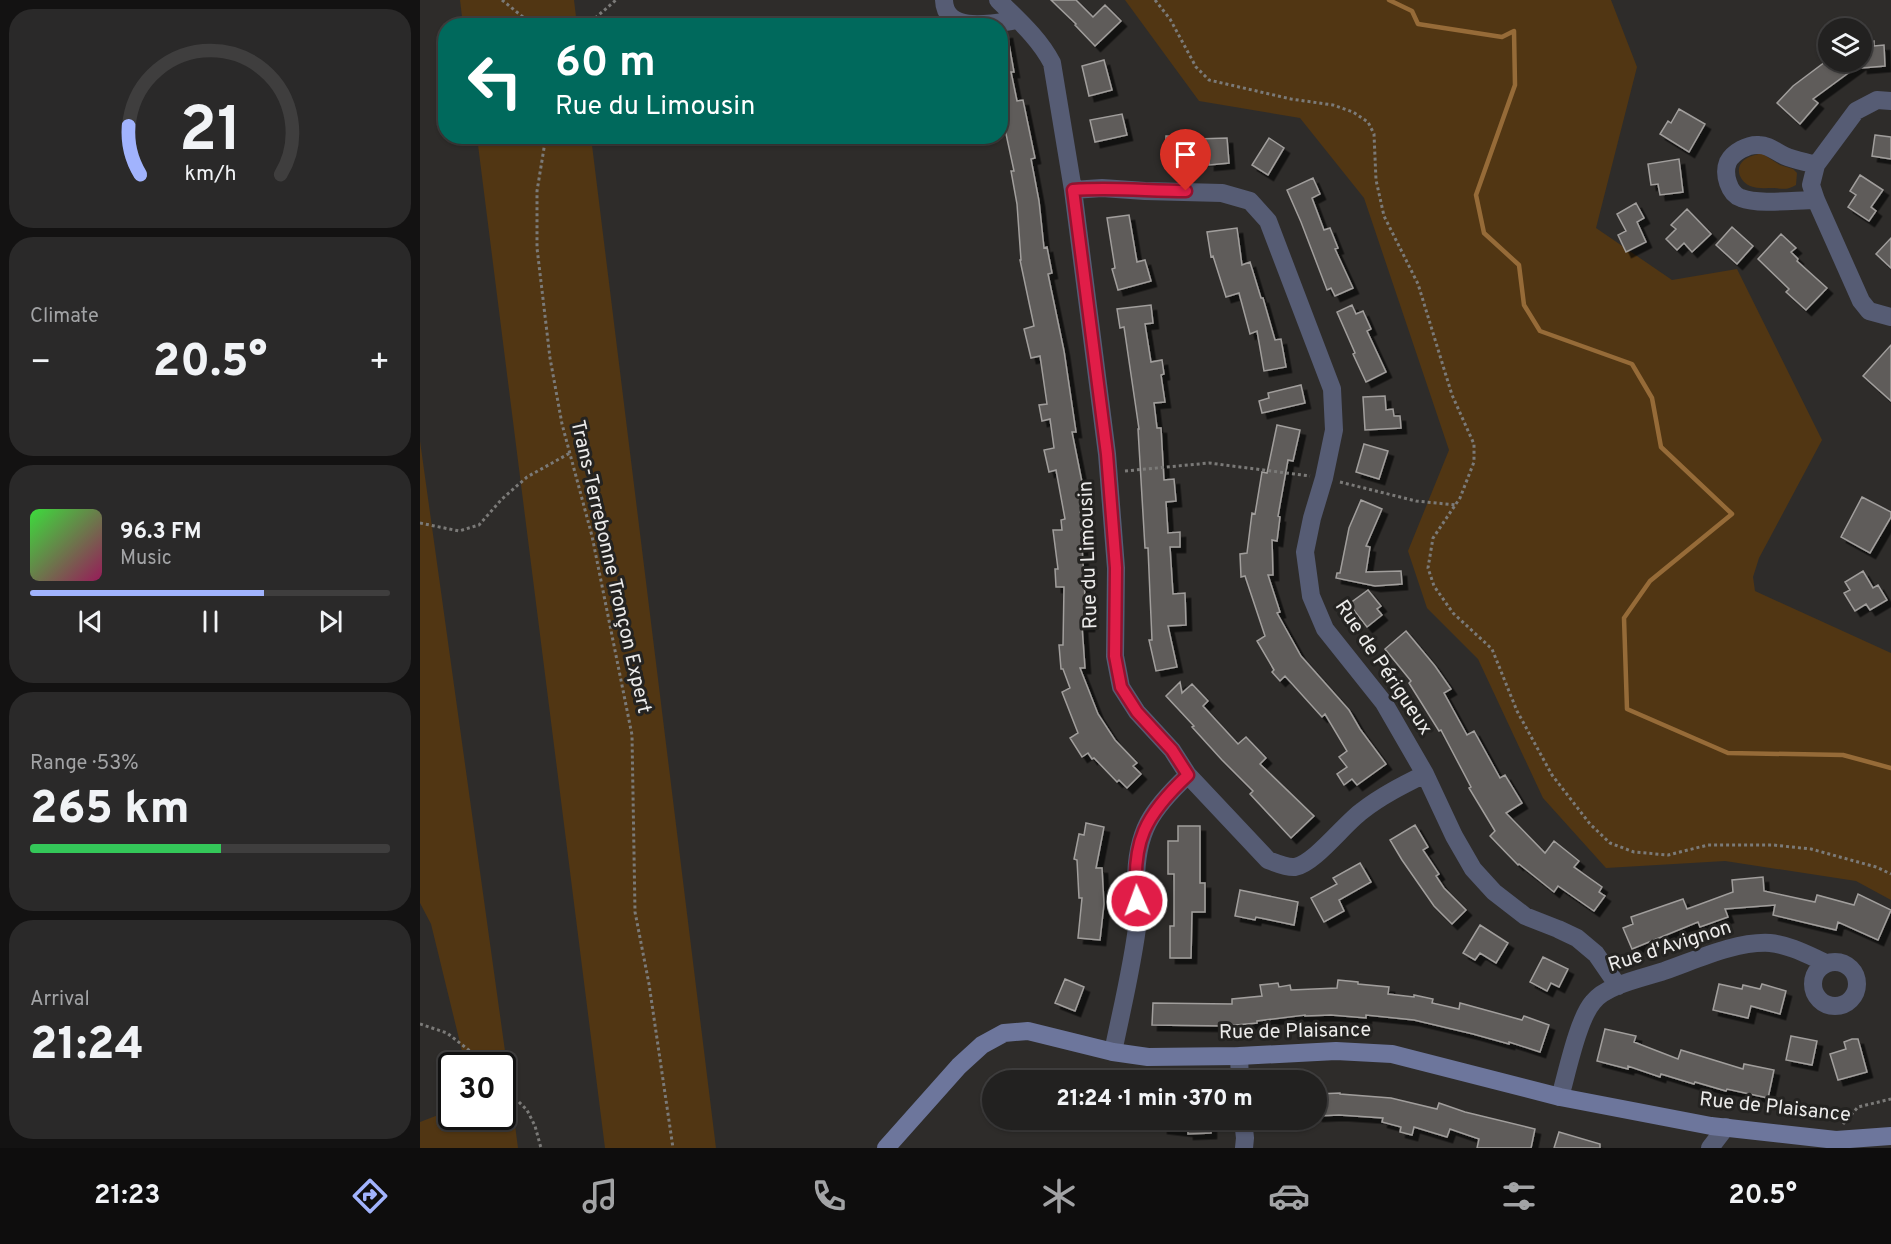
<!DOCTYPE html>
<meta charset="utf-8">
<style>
:root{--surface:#222120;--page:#2a2929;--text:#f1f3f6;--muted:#a2a3a5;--line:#3f3e3e;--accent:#a1b3fd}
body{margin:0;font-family:Overpass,sans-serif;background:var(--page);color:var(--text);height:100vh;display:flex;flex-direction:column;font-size:22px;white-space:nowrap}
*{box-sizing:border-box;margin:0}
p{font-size:20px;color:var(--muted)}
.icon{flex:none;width:33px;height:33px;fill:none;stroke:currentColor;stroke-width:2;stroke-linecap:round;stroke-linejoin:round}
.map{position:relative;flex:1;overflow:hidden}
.details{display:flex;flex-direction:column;gap:9px;padding:9px;background:#131212;width:420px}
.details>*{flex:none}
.banner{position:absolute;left:18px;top:18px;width:570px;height:126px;border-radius:24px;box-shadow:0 2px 4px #0004,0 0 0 2px var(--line);background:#00695c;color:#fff;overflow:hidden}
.tools{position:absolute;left:1398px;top:18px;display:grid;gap:12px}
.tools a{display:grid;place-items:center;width:54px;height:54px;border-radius:50%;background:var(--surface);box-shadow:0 2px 4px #0004,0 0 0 2px var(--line);font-size:30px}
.speed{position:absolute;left:18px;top:1052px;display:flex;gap:12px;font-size:30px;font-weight:700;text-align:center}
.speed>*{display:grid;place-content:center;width:78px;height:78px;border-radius:50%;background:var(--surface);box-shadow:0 2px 4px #0004,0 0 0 2px var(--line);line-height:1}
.speed .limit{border:3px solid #111;border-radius:9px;background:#fff;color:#111}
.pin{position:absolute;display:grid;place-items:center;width:51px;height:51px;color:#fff;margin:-62px -26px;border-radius:50% 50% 50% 0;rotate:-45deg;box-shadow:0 0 6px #0007}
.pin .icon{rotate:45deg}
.me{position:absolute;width:66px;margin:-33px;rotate:358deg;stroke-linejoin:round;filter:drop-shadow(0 0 4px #0008)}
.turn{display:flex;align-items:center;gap:21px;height:126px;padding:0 18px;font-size:27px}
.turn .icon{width:78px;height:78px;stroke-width:2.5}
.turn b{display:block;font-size:42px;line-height:51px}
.big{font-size:45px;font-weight:800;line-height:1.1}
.details .card{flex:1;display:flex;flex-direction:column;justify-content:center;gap:9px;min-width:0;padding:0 21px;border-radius:24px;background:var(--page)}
.details .dial{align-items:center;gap:0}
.dial svg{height:156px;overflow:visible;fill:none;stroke:var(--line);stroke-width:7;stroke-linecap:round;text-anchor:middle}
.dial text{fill:var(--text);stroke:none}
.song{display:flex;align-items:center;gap:18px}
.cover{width:72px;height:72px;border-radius:9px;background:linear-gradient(135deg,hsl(120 70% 55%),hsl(330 70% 35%))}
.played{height:6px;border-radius:3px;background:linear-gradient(90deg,var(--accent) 65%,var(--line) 65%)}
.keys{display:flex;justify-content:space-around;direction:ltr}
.heat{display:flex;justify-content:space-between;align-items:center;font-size:33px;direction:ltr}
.charge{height:9px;border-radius:4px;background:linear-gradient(90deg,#34c759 53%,var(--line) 0)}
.trip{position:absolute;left:562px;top:1070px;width:345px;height:60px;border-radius:30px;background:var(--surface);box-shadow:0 2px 4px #0004,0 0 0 2px var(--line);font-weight:800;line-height:60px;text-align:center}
.tab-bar{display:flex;height:96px;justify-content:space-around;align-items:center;background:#0e0d0d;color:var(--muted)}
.tab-bar .icon{width:42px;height:42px}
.tab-bar .active{color:var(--accent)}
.tab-bar b{font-size:27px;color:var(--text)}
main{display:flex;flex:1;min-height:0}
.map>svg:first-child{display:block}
.green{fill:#513613}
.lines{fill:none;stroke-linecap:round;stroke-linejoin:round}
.stream{stroke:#966b38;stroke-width:4.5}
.building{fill:#5e5c5a;stroke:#a19e9c;stroke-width:1.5;filter:url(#shadow)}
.path{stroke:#7b7a78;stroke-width:3;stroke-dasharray:3 3;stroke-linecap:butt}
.street{stroke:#565c74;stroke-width:18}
.secondary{stroke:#6d769c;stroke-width:18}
.route-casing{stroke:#92132f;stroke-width:15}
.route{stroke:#e11d48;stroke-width:10}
.labels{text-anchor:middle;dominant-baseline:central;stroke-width:6;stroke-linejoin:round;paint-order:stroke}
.street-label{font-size:20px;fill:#ecebea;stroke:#242321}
</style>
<main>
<section class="details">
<div class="card dial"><svg viewBox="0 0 100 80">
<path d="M14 69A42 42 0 1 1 86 69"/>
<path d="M14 69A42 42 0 0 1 8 44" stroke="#a1b3fd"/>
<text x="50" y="56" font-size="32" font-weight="700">21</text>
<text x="50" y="72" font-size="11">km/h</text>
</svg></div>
<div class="card"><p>Climate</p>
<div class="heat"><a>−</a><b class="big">20.5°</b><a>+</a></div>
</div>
<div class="card">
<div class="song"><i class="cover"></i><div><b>96.3 FM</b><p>Music</p></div></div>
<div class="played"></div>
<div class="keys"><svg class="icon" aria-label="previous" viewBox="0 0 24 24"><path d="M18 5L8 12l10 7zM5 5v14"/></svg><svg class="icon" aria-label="pause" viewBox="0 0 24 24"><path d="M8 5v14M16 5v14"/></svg><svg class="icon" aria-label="next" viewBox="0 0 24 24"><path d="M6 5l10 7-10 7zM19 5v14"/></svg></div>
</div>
<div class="card"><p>Range · 53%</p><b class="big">265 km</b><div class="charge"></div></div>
<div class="card"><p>Arrival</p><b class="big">21:24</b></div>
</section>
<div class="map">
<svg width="1471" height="1148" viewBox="0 0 1471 1148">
<defs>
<filter id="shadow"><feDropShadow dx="5.5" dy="5.5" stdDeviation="0" flood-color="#0009"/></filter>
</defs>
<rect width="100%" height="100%" fill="#2e2c2a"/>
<path class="green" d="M40,0H154L157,25H43Z
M705,0H1191L1217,67L1176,228L1252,280L1317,269L1402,440L1339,558L1333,577L1335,591L1471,653V900L1436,881L1305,861L1186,868L1123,798L1058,659L1007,608L988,551L1029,450L944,198L880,118L779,101Z
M57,137H171L296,1148H185Z
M1341,153L1360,165L1373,169L1377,173L1376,185C1368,190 1363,189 1354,188C1346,188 1337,189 1330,186C1320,181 1314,169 1324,160C1329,156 1336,155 1341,153Z
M0,441L90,1087L98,1148H0V1122L26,1112L31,1094L32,1116H82V1065H40L43,1055L11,924L0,903Z"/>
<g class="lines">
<path class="stream" d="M969,0L992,11L998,24L1082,37L1094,31L1095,85L1056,195L1064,233L1099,265L1104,305L1120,331L1212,364L1232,398L1241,447L1312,514L1230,581L1204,618L1207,709L1308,753L1423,755L1471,768"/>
</g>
<path class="building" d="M631,0H656L673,17L685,5L701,21L675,46L655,25L656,24Z
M587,33L594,72H591L597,101L603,100L615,158L611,159L619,201L624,248L627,247L632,273L628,274L644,351L656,432H652L667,507L660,509L664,546H662L665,598L670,599L669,626H662L665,668H660L678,714L695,740L717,763L713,766L721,774L707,788L699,780L697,782L674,758L672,759L668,753L662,757L650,738L658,733L642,692L650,688L643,669H641L639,645H643L644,587H636L635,569H638L633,530H642L641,520L645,519L636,470L629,472L624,450L634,448L630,419L622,421L619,405L627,404L620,356L611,358L604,329L614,326L600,260H601L597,204L591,171H594L580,106V34Z
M1454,41V46L1464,45L1465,66L1442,68V63L1393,99L1398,103L1380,124L1357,103L1373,86L1405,62H1442V42Z
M684,60L692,90L669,96L662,66Z
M1259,109L1285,124L1269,152L1240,134L1248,121L1251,123Z
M702,114L707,135L675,142L670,120Z
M1455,135L1471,137V159L1452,156Z
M746,136L777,137L776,139L807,138L809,163L789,165V160L745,159Z
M849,138L864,148L848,175L832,165Z
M1259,159L1263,192L1240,195L1238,184L1231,185L1228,164Z
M1440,175L1463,190L1451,207L1456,211L1449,221L1428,207L1436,195L1430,191Z
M893,178L900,194L892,198L904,230L910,228L918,248L915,249L933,288L915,296L911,288L907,290L881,222L867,190Z
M1216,203L1224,218L1217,222L1226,242L1206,252L1198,235L1206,231L1197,214Z
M1267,209L1291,234L1272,252L1264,243L1257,250L1246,239L1256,229L1251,225Z
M709,215L717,262L725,260L731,281L698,290L692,269L695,268L687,218Z
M1312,227L1333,246L1317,264L1296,245Z
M817,228L822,265L830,262L841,298H843L855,340L861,339L866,367L844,371L837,331L830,334L819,293L806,297L793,256L791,257L787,232Z
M1361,234L1376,248L1371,252L1378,259L1377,261L1407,288L1386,310L1366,292L1369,289L1338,259Z
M1471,238V268L1456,254Z
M731,305L733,323L725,324L731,362L742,360L744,374L741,375L745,402L734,403L737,428H741L744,480L754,479L756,501L746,502L748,533L760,532V547H750L753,594L765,593L766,625L748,626L757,667L736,671L729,640H732L730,595L728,548H725L718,429H719L704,327L700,328L697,309Z
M932,305L936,314L943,311L951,329L947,331L966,372L946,382L933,354L935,353L917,312Z
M1471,345V401L1443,376Z
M881,385L885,403L842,413L839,401L849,398L848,393Z
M965,396L966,410L973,409L974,416H980L981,428L945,430L943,397Z
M857,425L880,430L873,461L868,460L858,516L860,517L857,541L852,540L853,575H848L860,612L857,613L881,656L929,710L940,729L966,764L937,785L932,779L924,785L917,774L927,767L919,757L927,751L905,714L902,717L865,676L860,681L852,672L854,670L837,641L845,636L825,576L821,577L820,554L827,553L832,513L835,514L842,472L847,473Z
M944,444L968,451L959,479L936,472Z
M1442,497L1471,512V517L1450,553L1421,537Z
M941,500L962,509L946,546L950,547L946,572L981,571L982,584L955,586L916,578L917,573H920L929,528Z
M1443,571L1453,588L1458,585L1467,600L1450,610L1446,604L1435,611L1424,593L1430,590L1425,582Z
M948,590L961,606L957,609L962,615L947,627L929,604Z
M986,631L1015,666L1031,689L1024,693L1047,735L1054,731L1080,778L1085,775L1102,803L1086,813L1125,853L1134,841L1159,861L1154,867L1182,887L1179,892L1185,896L1174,911L1138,886L1134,892L1099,864L1098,865L1070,836L1075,831L1049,788L1051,787L1021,730L1019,731L989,683L991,681L965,649Z
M760,682L762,693L772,684L788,701L783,706L818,744L826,737L846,758L840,764L894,816L871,838L830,794L833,791L802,760L772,727L774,726L746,696Z
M666,823L684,827L676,868H682L684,904L680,940L658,938L662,898H659L657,860L654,859L659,834L664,835Z
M995,825L1008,847L1003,850L1019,874L1016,876L1024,888L1046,910L1032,924L1014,906L982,860L970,840Z
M758,826H780V883H785V912H772L771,958H750V926H754V874H748V841H758Z
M940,863L951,882L919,900L924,911L904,922L891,898L917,884L913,878Z
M1343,877L1344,891L1395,902L1397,895L1434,905L1438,894L1471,910L1458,940L1418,922L1416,930L1353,915L1355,905L1305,909L1308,917L1280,927L1278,922L1212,949L1203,928L1213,924L1211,917L1263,899L1267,909L1313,892L1312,880Z
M820,890L878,902L874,925L836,917L835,920L815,916Z
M1060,925L1088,943L1076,963L1060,953L1055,960L1043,953Z
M1123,957L1148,969L1139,987L1131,983L1127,991L1110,982Z
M645,979L664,987L655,1011L635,1003Z
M918,980L938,982V984L969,987L968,994L994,997V995L1013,999L1012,1003L1039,1009L1040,1003L1102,1020L1104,1016L1129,1025L1120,1052L1089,1042V1044L1053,1034L994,1020L946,1015V1018L911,1015L885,1016V1015L837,1021V1023L805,1026L732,1025L733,1003L812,1004V999L842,996L840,985L858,983L859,987L870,985L871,990L917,988Z
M1299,984L1322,989L1323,985L1340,989L1342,984L1366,991L1360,1014L1331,1006L1328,1018L1293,1010Z
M1185,1029L1216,1036L1214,1042L1258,1059L1261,1050L1323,1069L1324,1064L1354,1070L1348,1098L1307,1089L1306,1091L1275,1082L1274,1084L1241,1074L1240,1077L1208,1066V1069L1177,1061Z
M1371,1036L1397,1041L1392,1065L1366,1060Z
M1432,1039H1438L1447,1072L1418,1080L1410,1054L1426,1049L1424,1042Z
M920,1093V1094L971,1098L1017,1109L1019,1103L1045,1112L1115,1129L1111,1148H1057L1059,1139L1030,1129L1027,1137L994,1127L992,1135L980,1132L981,1127L962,1122L963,1118L919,1115L897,1116V1094Z
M742,1119H791V1133L768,1134V1131L742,1128Z
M1139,1132L1180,1144V1148H1134Z"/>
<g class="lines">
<path class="path" d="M82,0L114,26
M735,0L750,19L776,67L789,80L871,99L913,105L933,112L948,122L954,134L956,180L964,216L998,284L1032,395L1054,444V462L1040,498L1013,538L1008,568L1014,586L1033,613L1072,649L1097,711L1132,775L1170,824L1190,843L1214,852L1248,855L1288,845H1353L1391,849L1456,867L1471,874
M166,26L196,0
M126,136L117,191V248L130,358L142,424L172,536L212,735L215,912L229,984L253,1148
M705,471L789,463L890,476
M920,482L996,501L1036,505
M0,523L39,531L59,525L82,499L107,477L150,453
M0,1024L27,1033L50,1051L63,1065
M82,1085L107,1110L115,1126L121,1148
M1423,1124L1438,1107L1471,1099"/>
<path class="street" d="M524,0C525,35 575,23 598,20
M578,0C598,20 619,38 632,63L653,190L687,454L696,568L695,656L701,687L717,712L752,750L768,775L848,860C856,863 867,868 875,867C895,863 924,824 942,811C961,796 983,785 1005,774
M1471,101L1457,100L1436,111L1396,165L1391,185L1396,200L1441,301L1449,311L1471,317
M653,190L682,188L725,191L802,193L830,201L848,221L912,389L914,430L904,478L892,518L885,552L891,596L905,629L964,703L1005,774L1034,836L1053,869L1074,892L1105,916L1138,929L1157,938L1176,954L1198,986
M1396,200C1376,200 1339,205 1321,198C1309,194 1303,174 1308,162C1313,152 1328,144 1339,145C1349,145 1356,152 1365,156C1374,160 1386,162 1396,165
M1393 984a22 22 0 1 1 44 0a22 22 0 1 1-44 0Z
M693,1052C702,1008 713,964 718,920C720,908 716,895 716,883C716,831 731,810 768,775
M819,1056L820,1080
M1140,1097C1147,1073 1158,1019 1173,1002C1186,985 1223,978 1244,971C1276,960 1316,941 1350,943C1370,945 1388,955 1406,963
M823,1119L825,1138L824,1148
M1290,1148L1306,1127"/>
<path class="secondary" d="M466,1148L539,1066L562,1045L584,1033L608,1031L693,1052L728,1057L819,1056L916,1051L972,1054L1140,1097L1291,1126L1416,1140L1471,1136"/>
</g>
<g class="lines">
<defs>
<path id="route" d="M717,901C711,842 725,815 768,775L752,750L717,712L701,687L695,656L696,568L687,454L653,190C691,187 728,191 766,191"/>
</defs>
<use href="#route" class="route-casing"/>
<use href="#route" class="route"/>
</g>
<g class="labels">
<g class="street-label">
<text transform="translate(669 555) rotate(-92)">Rue du Limousin</text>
<text transform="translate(190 567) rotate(77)">Trans-Terrebonne Tronçon Expert</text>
<text transform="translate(963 668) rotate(56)">Rue de Périgueux</text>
<text transform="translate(1250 947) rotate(-18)">Rue d'Avignon</text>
<text transform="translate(875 1032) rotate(-1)">Rue de Plaisance</text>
<text transform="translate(1355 1108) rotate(6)">Rue de Plaisance</text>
</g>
</g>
</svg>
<div class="tools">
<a><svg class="icon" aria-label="layers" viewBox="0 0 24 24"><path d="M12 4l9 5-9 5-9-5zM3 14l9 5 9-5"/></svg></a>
</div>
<div class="speed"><div class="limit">30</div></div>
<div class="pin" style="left:766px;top:191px;background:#d93025"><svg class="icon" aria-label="arrive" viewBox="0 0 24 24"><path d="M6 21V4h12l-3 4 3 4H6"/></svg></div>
<svg class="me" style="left:717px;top:901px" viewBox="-20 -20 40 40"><circle r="17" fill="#e11d48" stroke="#fff" stroke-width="3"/><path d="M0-11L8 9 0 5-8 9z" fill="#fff"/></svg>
<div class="trip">21:24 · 1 min · 370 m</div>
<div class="banner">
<div class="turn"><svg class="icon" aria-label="left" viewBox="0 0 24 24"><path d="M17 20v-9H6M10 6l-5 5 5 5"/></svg><div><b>60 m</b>Rue du Limousin</div></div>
</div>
</div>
</main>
<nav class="tab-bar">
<b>21:23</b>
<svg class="icon active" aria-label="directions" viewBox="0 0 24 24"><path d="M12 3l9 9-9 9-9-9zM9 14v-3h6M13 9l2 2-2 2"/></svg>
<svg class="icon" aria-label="music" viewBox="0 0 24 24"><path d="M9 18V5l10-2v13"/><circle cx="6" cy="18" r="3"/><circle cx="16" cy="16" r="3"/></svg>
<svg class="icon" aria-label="phone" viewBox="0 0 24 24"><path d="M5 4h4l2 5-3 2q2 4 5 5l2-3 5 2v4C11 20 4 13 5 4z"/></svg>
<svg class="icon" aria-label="climate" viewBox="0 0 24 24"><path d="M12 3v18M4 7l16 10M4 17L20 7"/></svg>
<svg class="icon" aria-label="car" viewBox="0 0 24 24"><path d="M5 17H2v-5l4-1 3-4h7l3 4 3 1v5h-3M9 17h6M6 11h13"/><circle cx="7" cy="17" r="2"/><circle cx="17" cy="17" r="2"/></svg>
<svg class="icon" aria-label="filters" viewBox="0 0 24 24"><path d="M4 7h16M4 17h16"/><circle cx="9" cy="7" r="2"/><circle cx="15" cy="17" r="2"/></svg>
<b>20.5°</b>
</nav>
